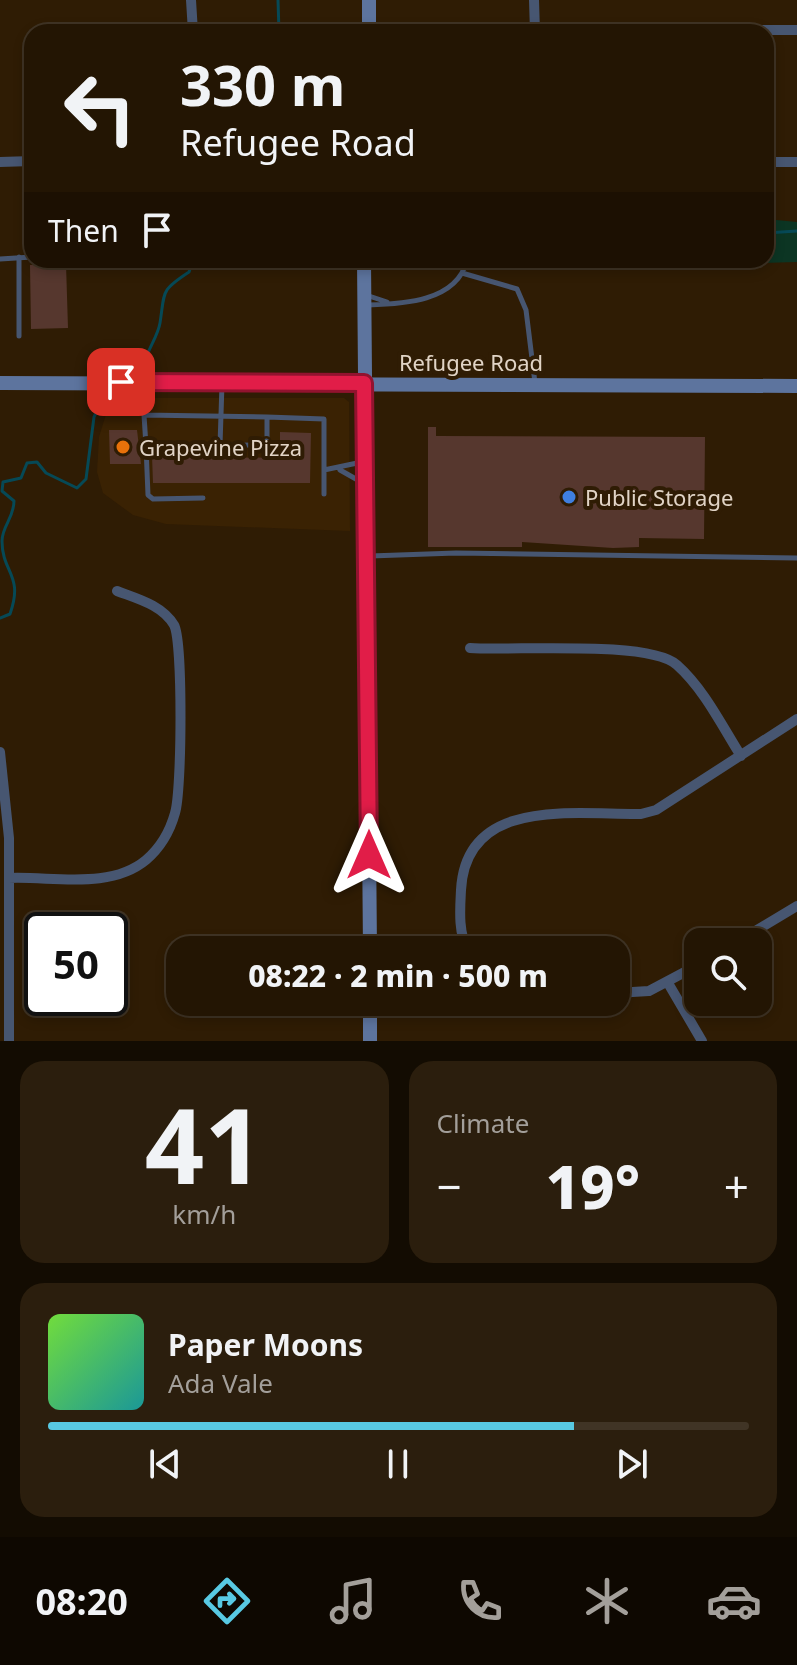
<!DOCTYPE html>
<meta charset="utf-8">
<style>
:root{--surface:#231503;--page:#2b1e0d;--text:#f1f3f6;--muted:#a39f9a;--line:#403425;--accent:#58c9e3}
body{margin:0;font-family:"Noto Sans",sans-serif;background:var(--page);color:var(--text);height:100vh;display:flex;flex-direction:column;font-size:30px;white-space:nowrap}
*{box-sizing:border-box;margin:0}
p{font-size:26px;color:var(--muted)}
.icon{flex:none;width:44px;height:44px;fill:none;stroke:currentColor;stroke-width:2;stroke-linecap:round;stroke-linejoin:round}
.map{position:relative;height:1041px;overflow:hidden}
.panel{display:flex;flex-direction:column;gap:20px;padding:20px;background:#130c02;flex:1}
.panel>*{flex:none}
.guide{position:absolute;left:24px;top:24px;width:750px;height:244px;border-radius:24px;box-shadow:0 4px 12px #0003,0 0 0 2px var(--line);background:#231503;color:var(--text);overflow:hidden}
.controls{position:absolute;left:684px;top:928px;display:grid;gap:16px}
.controls a{display:grid;place-items:center;width:88px;height:88px;border-radius:16px;background:var(--surface);box-shadow:0 4px 12px #0003,0 0 0 2px var(--line);font-size:40px}
.speed{position:absolute;left:24px;top:912px;display:flex;gap:16px;font-size:40px;font-weight:700;text-align:center}
.speed>*{display:grid;place-content:center;width:104px;height:104px;border-radius:50%;background:var(--surface);box-shadow:0 4px 12px #0003,0 0 0 2px var(--line);line-height:1}
.speed .limit{border:4px solid #111;border-radius:12px;background:#fff;color:#111}
.pin{position:absolute;display:grid;place-items:center;width:68px;height:68px;color:#fff;margin:-34px;border-radius:16px;box-shadow:0 4px 12px #0006}
.me{position:absolute;width:88px;margin:-44px;rotate:0deg;stroke-linejoin:round;filter:drop-shadow(0 0 6px #0008)}
.turn{display:flex;align-items:center;gap:28px;height:168px;padding:0 24px;font-size:36px}
.turn .icon{width:104px;height:104px;stroke-width:2.5}
.turn b{display:block;font-size:56px;line-height:68px}
.then{display:flex;align-items:center;height:76px;padding:0 24px;background:#0003;gap:16px;font-size:30px}
.big{font-size:60px;font-weight:800;line-height:1.1}
.panel .card{flex:1;display:flex;flex-direction:column;justify-content:center;gap:12px;min-width:0;padding:0 28px;border-radius:24px;background:var(--page)}
.panel .dial{align-items:center;gap:0}
.dial b{font-size:104px;line-height:1}
.song{display:flex;align-items:center;gap:24px}
.cover{width:96px;height:96px;border-radius:12px;background:linear-gradient(135deg,hsl(100 70% 55%),hsl(180 70% 35%))}
.played{height:8px;border-radius:4px;background:linear-gradient(90deg,var(--accent) 75%,var(--line) 75%)}
.keys{display:flex;justify-content:space-around;direction:ltr}
.heat{display:flex;justify-content:space-between;align-items:center;font-size:44px;direction:ltr}
.panel .tiles{flex:1;display:grid;gap:20px;grid-template-columns:1fr 1fr}
.card:last-child{grid-column:span 2}
.trip{position:absolute;left:166px;top:936px;width:464px;height:80px;border-radius:24px;background:var(--surface);box-shadow:0 4px 12px #0003,0 0 0 2px var(--line);font-weight:800;line-height:80px;text-align:center}
.tabs{display:flex;height:128px;justify-content:space-around;align-items:center;background:#0e0801;color:var(--muted)}
.tabs .icon{width:56px;height:56px}
.tabs .on{color:var(--accent)}
.tabs b{font-size:36px;color:var(--text)}
.map>svg:first-child{display:block}
.built{fill:#3a2203}
.green{fill:#0c3523}
.lines{fill:none;stroke-linecap:round;stroke-linejoin:round}
.stream{stroke:#064956;stroke-width:3}
.building{fill:#56372e}
.lane{stroke:#475671;stroke-width:5}
.street{stroke:#475671;stroke-width:10}
.secondary{stroke:#5d749e;stroke-width:14}
.route-casing{stroke:#92132f;stroke-width:20}
.route{stroke:#e11d48;stroke-width:14}
.food-dot{fill:#e8710a;stroke:#2f1c04;stroke-width:3}
.shop-dot{fill:#3f7fe0;stroke:#2f1c04;stroke-width:3}
.labels{text-anchor:middle;dominant-baseline:central;stroke-width:8;stroke-linejoin:round;paint-order:stroke}
.street-label{font-size:22px;fill:#e1d4c6;stroke:#2f1c04}
.poi-label{font-size:22px;fill:#e1d4c6;stroke:#2f1c04;text-anchor:start}
</style>
<div class="map">
<svg width="797" height="1041" viewBox="0 0 797 1041">
<rect width="100%" height="100%" fill="#2f1c04"/>
<path class="built" d="M111,398H344L349,402L350,531L166,524L133,515L103,493L97,472L99,437Z"/>
<path class="green" d="M766,219L797,222V262L732,264L725,260H766Z"/>
<g class="lines">
<path class="stream" d="M278,0L279,32
M766,233L797,231
M116,364L121,357L146,358C150,346 158,335 160,323C165,291 160,291 189,272L193,260
M0,618L10,614C24,575 2,573 2,541C2,526 14,518 14,501L2,491L3,482L21,478L27,463L37,462L46,473L77,488L86,479L94,417L103,398"/>
</g>
<path class="building" d="M66,264L68,328L31,329L30,265Z
M428,427H436V436L705,437L704,539L639,538V547L613,548L522,542V547H428Z
M109,430H137L141,464H110Z
M280,432L311,433L310,483H153L152,456L280,458Z"/>
<g class="lines">
<path class="lane" d="M0,259L32,257
M462,273L517,289L526,310L535,383
M366,295L387,302
M368,305C402,304 457,302 467,260
M19,336V257
M150,388L144,415L146,446L267,445V417L324,419V494
M144,415L267,417
M220,445L222,384
M146,446L148,495L153,499L203,498
M324,470L362,462
M340,470L363,483
M370,556L456,553L797,558"/>
<path class="street" d="M191,0L193,32
M534,0L535,32
M535,30H797
M0,162L32,161
M766,162H797
M470,648C513,651 649,640 677,665C704,689 722,726 741,756
M0,752L9,838V1041
M9,878C53,876 110,890 146,860C160,848 170,831 175,813C182,791 183,641 174,625C162,605 138,599 117,591
M737,942L797,906
M468,950C458,933 460,909 461,890C466,796 575,815 641,814L656,810L797,719
M668,983L702,1041
M616,993L649,991L698,965"/>
<path class="secondary" d="M369,32V0
M364,260L370,950
M0,383L797,386
M370,1002V1041"/>
</g>
<g class="lines">
<defs>
<path id="route" d="M121,382L364,383L369,855"/>
</defs>
<use href="#route" class="route-casing"/>
<use href="#route" class="route"/>
</g>
<circle class="food-dot" cx="123" cy="447" r="8"/>
<circle class="shop-dot" cx="569" cy="497" r="8"/>
<g class="labels">
<g class="street-label">
<text x="471" y="362">Refugee Road</text>
</g>
<g class="poi-label">
<text x="139" y="447">Grapevine Pizza</text>
<text x="585" y="497">Public Storage</text>
</g>
</g>
</svg>
<div class="controls">
<a><svg class="icon" aria-label="search" viewBox="0 0 24 24"><circle cx="10" cy="10" r="6"/><path d="M15 15l6 6"/></svg></a>
</div>
<div class="speed"><div class="limit">50</div></div>
<div class="pin" style="left:121px;top:382px;background:#d93025"><svg class="icon" aria-label="arrive" viewBox="0 0 24 24"><path d="M6 21V4h12l-3 4 3 4H6"/></svg></div>
<svg class="me" style="left:369px;top:855px" viewBox="-20 -20 40 40"><path d="M0-17L14 15 0 8-14 15z" fill="#e11d48" stroke="#fff" stroke-width="4"/></svg>
<div class="trip">08:22 · 2 min · 500 m</div>
<div class="guide">
<div class="turn"><svg class="icon" aria-label="left" viewBox="0 0 24 24"><path d="M17 20v-9H6M10 6l-5 5 5 5"/></svg><div><b>330 m</b>Refugee Road</div></div>
<div class="then">Then<svg class="icon" aria-label="arrive" viewBox="0 0 24 24"><path d="M6 21V4h12l-3 4 3 4H6"/></svg></div>
</div>
</div>
<section class="panel">
<div class="tiles">
<div class="card dial"><b>41</b><p>km/h</p></div>
<div class="card"><p>Climate</p>
<div class="heat"><a>−</a><b class="big">19°</b><a>+</a></div>
</div>
<div class="card">
<div class="song"><i class="cover"></i><div><b>Paper Moons</b><p>Ada Vale</p></div></div>
<div class="played"></div>
<div class="keys"><svg class="icon" aria-label="previous" viewBox="0 0 24 24"><path d="M18 5L8 12l10 7zM5 5v14"/></svg><svg class="icon" aria-label="pause" viewBox="0 0 24 24"><path d="M8 5v14M16 5v14"/></svg><svg class="icon" aria-label="next" viewBox="0 0 24 24"><path d="M6 5l10 7-10 7zM19 5v14"/></svg></div>
</div>
</div>
</section>
<nav class="tabs">
<b>08:20</b>
<svg class="icon on" aria-label="directions" viewBox="0 0 24 24"><path d="M12 3l9 9-9 9-9-9zM9 14v-3h6M13 9l2 2-2 2"/></svg>
<svg class="icon" aria-label="music" viewBox="0 0 24 24"><path d="M9 18V5l10-2v13"/><circle cx="6" cy="18" r="3"/><circle cx="16" cy="16" r="3"/></svg>
<svg class="icon" aria-label="phone" viewBox="0 0 24 24"><path d="M5 4h4l2 5-3 2q2 4 5 5l2-3 5 2v4C11 20 4 13 5 4z"/></svg>
<svg class="icon" aria-label="climate" viewBox="0 0 24 24"><path d="M12 3v18M4 7l16 10M4 17L20 7"/></svg>
<svg class="icon" aria-label="car" viewBox="0 0 24 24"><path d="M5 17H2v-5l4-1 3-4h7l3 4 3 1v5h-3M9 17h6M6 11h13"/><circle cx="7" cy="17" r="2"/><circle cx="17" cy="17" r="2"/></svg>
</nav>
